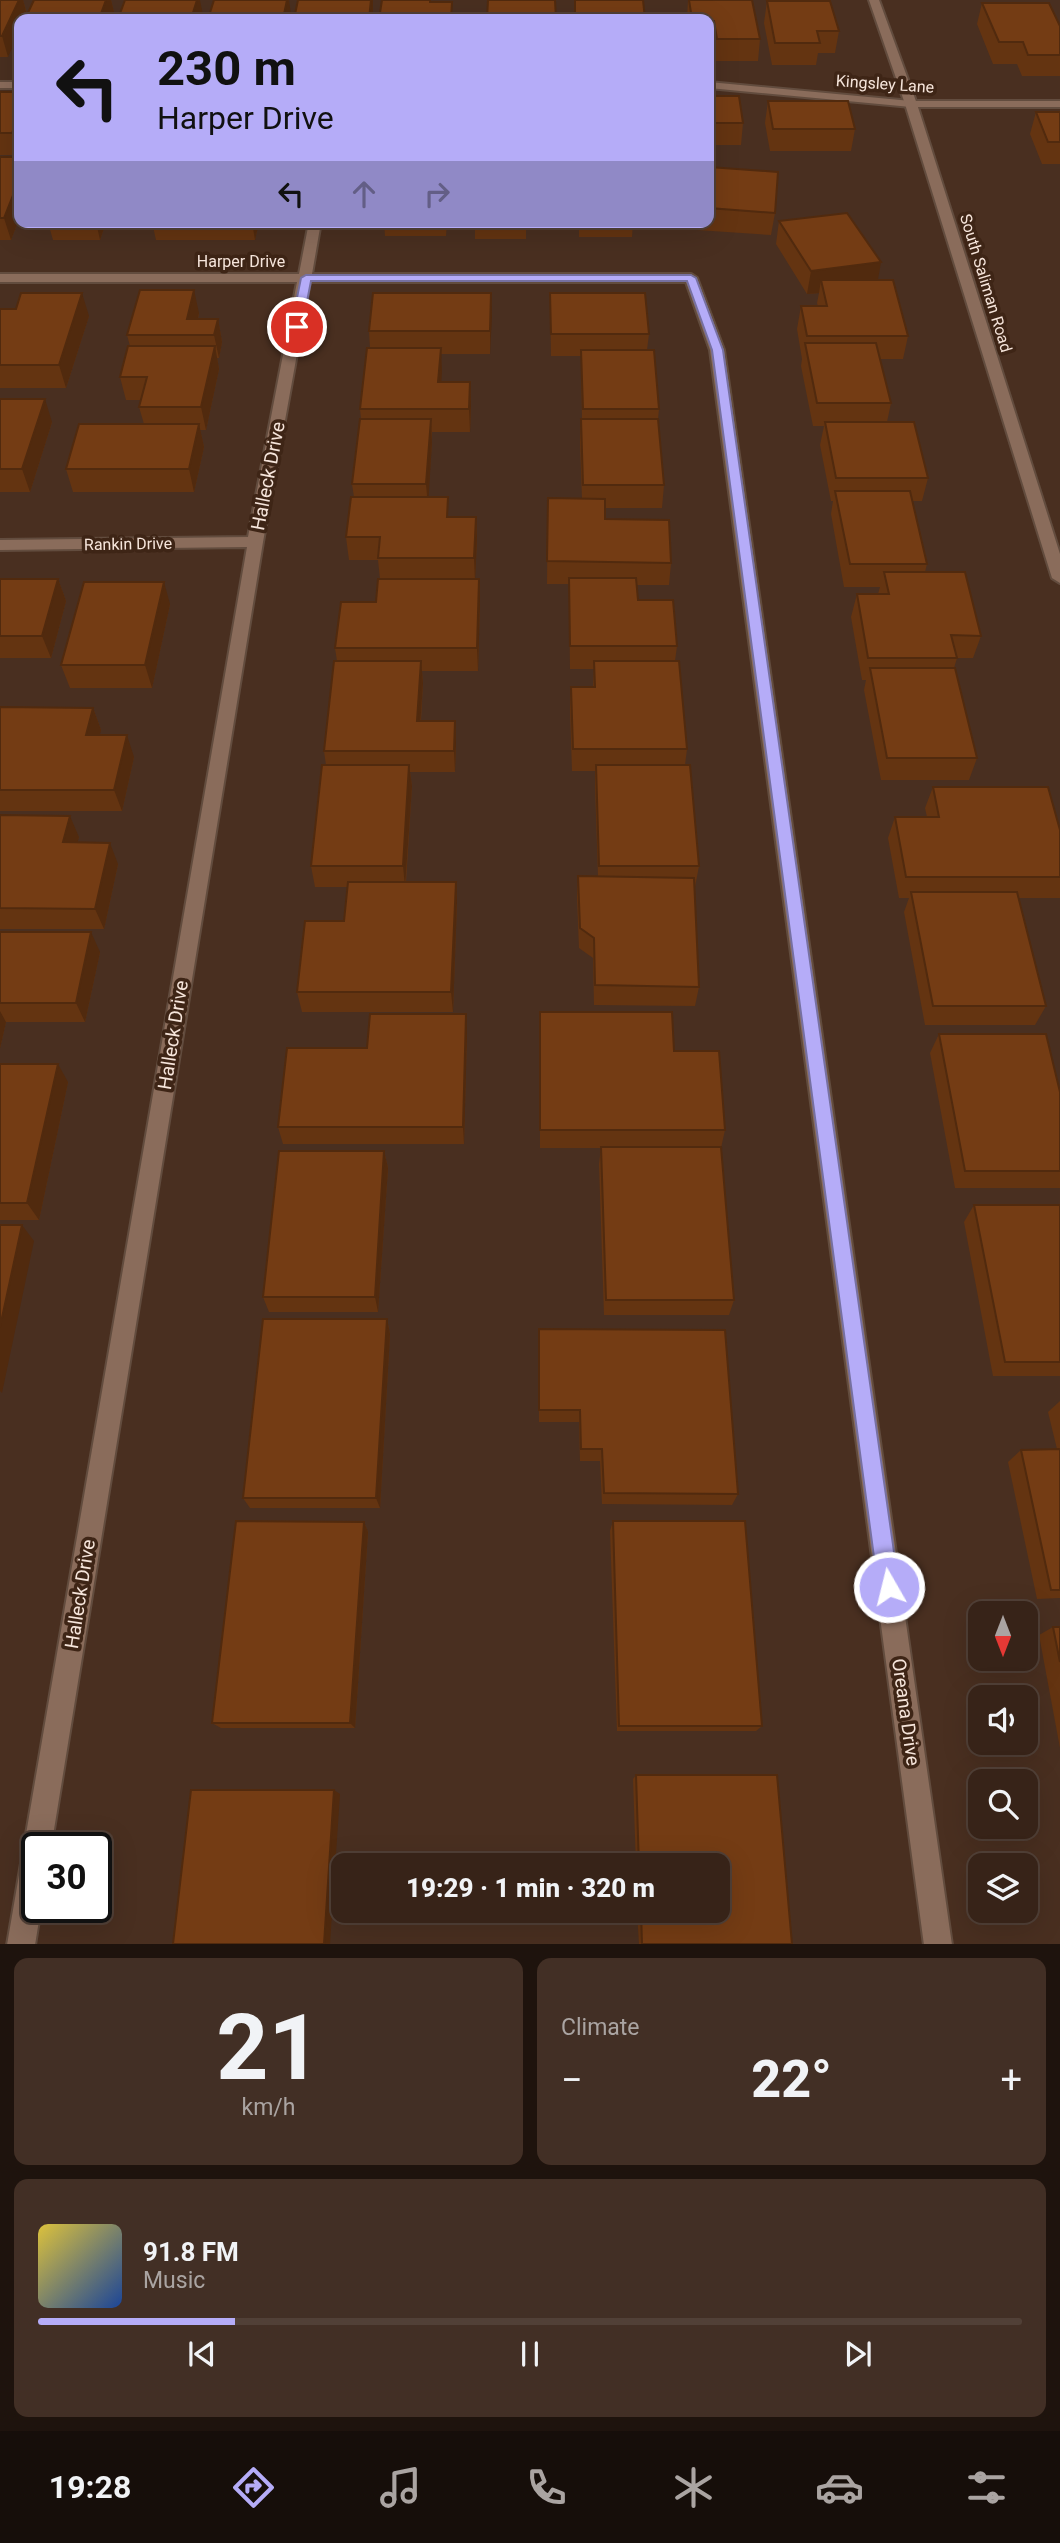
<!DOCTYPE html>
<meta charset="utf-8">
<style>
:root{--surface:#372318;--page:#422f25;--text:#f1f3f6;--muted:#aaa4a2;--line:#514037;--accent:#b5acf8}
body{margin:0;font-family:Roboto,sans-serif;background:var(--page);color:var(--text);height:100vh;display:flex;flex-direction:column;font-size:26px;white-space:nowrap}
*{box-sizing:border-box;margin:0}
p{font-size:23px;color:var(--muted)}
.icon{flex:none;width:38px;height:38px;fill:none;stroke:currentColor;stroke-width:2;stroke-linecap:round;stroke-linejoin:round}
.map{position:relative;height:1944px;overflow:hidden}
.sheet{display:flex;flex-direction:column;gap:14px;padding:14px;background:#1e130d;flex:1}
.sheet>*{flex:none}
.banner{position:absolute;left:14px;top:14px;width:700px;height:214px;border-radius:14px;box-shadow:0 7px 28px #0002,0 0 0 2px var(--line);background:#b5acf8;color:#111;overflow:hidden}
.needle{width:46px;rotate:180deg}
.controls{position:absolute;left:968px;top:1601px;display:grid;gap:14px}
.controls a{display:grid;place-items:center;width:70px;height:70px;border-radius:14px;background:var(--surface);box-shadow:0 7px 28px #0002,0 0 0 2px var(--line);font-size:35px}
.speed{position:absolute;left:21px;top:1832px;display:flex;gap:14px;font-size:35px;font-weight:700;text-align:center}
.speed>*{display:grid;place-content:center;width:91px;height:91px;border-radius:50%;background:var(--surface);box-shadow:0 7px 28px #0002,0 0 0 2px var(--line);line-height:1}
.speed .limit{border:4px solid #111;border-radius:10px;background:#fff;color:#111}
.pin{position:absolute;display:grid;place-items:center;width:60px;height:60px;color:#fff;margin:-30px;border:4px solid #fff;border-radius:50%;box-shadow:0 2px 7px #0007}
.me{position:absolute;width:77px;margin:-38px;rotate:352deg;stroke-linejoin:round;filter:drop-shadow(0 0 5px #0008)}
.turn{display:flex;align-items:center;gap:24px;height:147px;padding:0 28px;font-size:32px}
.turn .icon{width:91px;height:91px;stroke-width:2.5}
.turn b{display:block;font-size:49px;line-height:60px}
.lanes{display:flex;align-items:center;height:66px;padding:0 28px;background:#0003;justify-content:center;gap:35px;direction:ltr}
.lanes .off{opacity:.35}
.big{font-size:52px;font-weight:800;line-height:1.1}
.sheet .card{flex:1;display:flex;flex-direction:column;justify-content:center;gap:10px;min-width:0;padding:0 24px;border-radius:14px;background:var(--page)}
.sheet .dial{align-items:center;gap:0}
.dial b{font-size:91px;line-height:1}
.song{display:flex;align-items:center;gap:21px}
.cover{width:84px;height:84px;border-radius:10px;background:linear-gradient(135deg,hsl(50 70% 55%),hsl(220 70% 35%))}
.played{height:7px;border-radius:4px;background:linear-gradient(90deg,var(--accent) 20%,var(--line) 20%)}
.keys{display:flex;justify-content:space-around;direction:ltr}
.heat{display:flex;justify-content:space-between;align-items:center;font-size:38px;direction:ltr}
.sheet .tiles{flex:1;display:grid;gap:14px;grid-template-columns:1fr 1fr}
.card:last-child{grid-column:span 2}
.trip{position:absolute;left:331px;top:1853px;width:399px;height:70px;border-radius:14px;background:var(--surface);box-shadow:0 7px 28px #0002,0 0 0 2px var(--line);font-weight:800;line-height:70px;text-align:center}
.menu{display:flex;height:112px;justify-content:space-around;align-items:center;background:#160e0a;color:var(--muted)}
.menu .icon{width:49px;height:49px}
.menu .selected{color:var(--accent)}
.menu b{font-size:32px;color:var(--text)}
.map>svg:first-child{display:block}
.lines{fill:none;stroke-linecap:round;stroke-linejoin:round}
.minor-casing{stroke:#624c3e;stroke-width:4}
.tertiary-casing{stroke:#624c3e;stroke-width:4}
.minor{fill:#8a6c5b;fill-rule:evenodd}
.tertiary{fill:#8a6c5b;fill-rule:evenodd}
.wall{fill:#643411}
.shaded-wall{fill:#512a0e}
.building{fill:#743c14;stroke:#512a0e;stroke-width:2}
.route{fill:#b5acf8;stroke:#7670a1;stroke-width:2}
.labels{text-anchor:middle;dominant-baseline:central;stroke-width:7;stroke-linejoin:round;paint-order:stroke}
.far-street-label{font-size:16px;fill:#f6e5db;stroke:#3e2516}
.street-label{font-size:19px;fill:#f6e5db;stroke:#3e2516}
</style>
<div class="map">
<svg width="1060" height="1945" viewBox="0 0 1060 1945">
<rect width="100%" height="100%" fill="#492f20"/>
<g class="lines">
<defs>
<path id="minor" d="M0,82H19V88H0Z
M709,82L911,101H1060V107H911L709,88Z
M309,222H321L312,274H691L697,278L724,350L952,1945H924L710,350L686,282H310L263,542L51,1848H37V1908H41L35,1945H7L247,547L0,550V540L248,537L297,282H0V274H299Z"/>
<path id="tertiary" d="M869,0H879L917,104L1060,554V583L1052,578L905,104Z"/>
</defs>
<use href="#minor" class="minor-casing"/>
<use href="#tertiary" class="tertiary-casing"/>
<use href="#minor" class="minor"/>
<use href="#tertiary" class="tertiary"/>
</g>
<path class="wall" d="M0,0H23L27,14L34,0H111L114,12L19,19L8,57H0Z
M688,0H752L760,39L758,61H715L712,43H709V19H687Z
M767,1L839,31L835,53H818L816,65H772L764,23Z
M982,3L1060,26V76H1022L1017,64H993L977,24Z
M0,92H19V153L18,155H0Z
M709,96L743,123L741,145H709Z
M768,101L855,129L851,151H770L765,123Z
M1036,112H1060V164H1042L1030,134Z
M0,157H19V219L11,240H0Z
M709,167L775,213L771,235L682,229V222H709Z
M779,221L878,280L908,336L903,359H880L891,403L887,422L928,478L922,501H912L927,564L925,572L981,636L973,658H957L954,668L977,758L969,780H881L864,690L866,680H862L851,617L857,594H878L880,587H844L831,514L833,501H831L820,445L824,426H813L801,366L802,359L797,329L801,306H818L817,303L819,293L807,294L776,244Z
M32,222H106L100,240H53L49,226H33Z
M152,222H259L255,240H156Z
M384,222H447L446,236H385Z
M475,222H555V226H526V239H475Z
M579,222H633L632,237H579Z
M491,293L490,354H441V382H470L471,405L470,432H432V442L428,497L449,517H476L477,540L475,579H479L480,601L478,671H422L423,683L421,721H455L456,742L455,772H410L412,786L406,882H456L457,902L453,1012H302L297,992L344,921L347,887H315L311,866L326,765L324,751L337,661L335,648L376,602L380,579L378,560H349L346,537L354,497L352,484L361,419L360,409L370,348L369,331Z
M550,293L649,334L647,350L659,409L658,419L664,485L662,508H605V519L671,563L669,585H637L638,600L677,646L675,661L687,749L685,765L699,866L695,887H694L699,987L695,1006L594,1005L593,958L579,948L577,897L578,876H598L595,786V771H572L570,709L571,687H593L594,669H570L569,584H547L548,498L582,499L580,442L581,419H582L581,356H551Z
M0,309L89,316L66,388H0Z
M199,313L198,319H218L222,342L219,358H217L219,369L206,430H200L204,447L194,492H73L66,469L144,424L139,407L141,400H126L120,377L130,346L127,335Z
M0,399L52,422L30,492H0Z
M0,579H58L66,601L51,658H0Z
M170,604L152,688H70L61,665Z
M0,707L93,708L101,730L99,735L134,757L122,811H0Z
M933,787L1060,830V898H1019L1046,1006L1035,1025H925L904,912L909,898H899L888,838L895,817H927L925,808Z
M0,815L79,837L77,842L118,864L104,929H0Z
M0,932L100,952L85,1022H6L0,1048Z
M540,1012L674,1051L725,1130L721,1148L734,1300L729,1315H604L599,1164L601,1148H540Z
M467,1033L464,1144H283L278,1127L367,1048Z
M939,1034L1060,1092V1188H955L930,1053Z
M0,1064L68,1082L39,1220H0Z
M384,1151L388,1168L378,1312H269L263,1297Z
M974,1205H1060V1376H993L964,1222Z
M387,1319L390,1334L380,1508H250L243,1498Z
M539,1329L738,1494L732,1505L602,1504L600,1461H580L579,1422H539Z
M1060,1401V1598L1037,1599L1008,1462L1021,1450L1057,1449L1048,1412Z
M613,1521L762,1726L756,1731H617L610,1531Z
M364,1522L368,1532L355,1728H221L212,1723Z
M1053,1627H1060V1748L1039,1635Z
M636,1775L792,1944H639L637,1911H718V1866H636L633,1779Z"/>
<path class="shaded-wall" d="M19,0H23L27,15L26,19H19V33L8,57L2,36Z
M106,0H111L114,12L112,19H99Z
M197,0H200L203,15L201,19H191Z
M287,0H289L291,15L290,19H283Z
M371,0H373V19H369Z
M16,122L19,132L18,155L12,133Z
M19,180V219L11,240L4,218Z
M96,222H106L100,240Z
M252,222H259L255,240Z
M881,262L877,285L821,280L819,293L807,294L811,271Z
M194,290L199,313L194,335L187,319Z
M82,293L89,316L66,388L59,365Z
M491,293L492,316L490,354V331Z
M218,319L222,342L219,358L214,335Z
M215,346L219,369L206,430L201,407Z
M441,348L442,371L440,405L438,382Z
M470,382L471,405L470,432L469,409Z
M45,399L52,422L30,492L22,469Z
M431,419L432,442L428,507L426,484Z
M199,424L204,447L194,492L189,469Z
M476,517L477,540L475,581L474,558Z
M58,579L66,601L51,658L42,636Z
M479,579L480,601L478,671L477,648Z
M164,582L170,604L152,688L145,665Z
M421,661L423,683L419,742L417,721Z
M93,708L101,730L94,757L86,735Z
M455,721L456,742L455,772L454,751Z
M127,735L134,757L122,811L114,790Z
M409,765L412,786L405,887L403,866Z
M70,816L79,837L72,863L63,842Z
M110,843L118,864L104,929L95,909Z
M456,882L457,902L453,1012L451,992Z
M91,932L100,952L85,1022L76,1003Z
M0,1011L6,1022L0,1048Z
M466,1014L467,1033L464,1144L463,1127Z
M58,1064L68,1082L39,1220L27,1203Z
M384,1151L388,1168L378,1312L375,1297Z
M22,1225L34,1241L2,1393L0,1391V1327Z
M387,1319L390,1334L380,1508L376,1498Z
M364,1522L368,1532L355,1728L350,1723Z
M334,1790L340,1794L330,1944H324Z"/>
<path class="building" d="M0,0H19L2,36H0Z
M34,0H106L99,19H25Z
M125,0H197L191,19H118Z
M214,0H287L283,19H208Z
M298,0H371L369,19H294Z
M382,0H430V2H452L451,19H379Z
M488,0H555L556,19H487Z
M575,0H643L645,19H575Z
M689,0H752L760,39H717L714,21H709V19H692Z
M767,1H830L839,31H817L820,43H775Z
M982,3H1049L1060,26V55H1028L1023,42H999Z
M0,92H19V122H16L12,133H0Z
M709,96H739L743,123H709Z
M768,101H848L855,129H773Z
M1036,112H1060V142H1048Z
M0,157H19V180L4,218H0Z
M709,167L778,172L775,213L709,208Z
M847,213L881,262L811,271L779,221Z
M821,280H893L908,336H807L801,306H827Z
M140,290H194L187,319H218L214,335H127Z
M21,293H82L59,365H0V309H16Z
M373,293H491L490,331H369Z
M550,293H645L649,334H551Z
M805,343H876L891,403H817Z
M128,346H215L201,407H139L147,377H120Z
M367,348H441L438,382H470L469,409H360Z
M581,350H654L659,409H583Z
M0,399H45L22,469H0Z
M360,419H431L426,484H352Z
M581,419H658L664,485H583Z
M825,422H914L928,478H836Z
M79,424H199L189,469H66Z
M835,491H910L927,564H850Z
M351,497H448L447,517H476L474,558H378L380,537H346Z
M548,498L605,499V519L669,520L671,563L547,561Z
M884,572H965L981,636L951,635L957,658H868L857,594H889Z
M569,578H636L638,600H673L677,646H570Z
M0,579H58L42,636H0Z
M378,579H479L477,648H335L341,602H376Z
M84,582H164L145,665H61Z
M334,661H421L417,721H455L454,751H324Z
M594,661H679L687,749H573L571,687H595Z
M870,668H955L977,758H887Z
M0,707L93,708L86,735H127L114,790H0Z
M322,765H409L403,866H311Z
M596,765H690L699,866H599Z
M933,787H1048L1060,830V877H906L895,817H939Z
M0,815L70,816L63,842L110,843L95,909L0,908Z
M578,876L694,878L699,987L595,985L594,938L580,928Z
M348,882H456L451,992H297L305,921H344Z
M911,892H1017L1046,1006H933Z
M0,932H91L76,1003H0Z
M540,1012H672L674,1051H719L725,1130H540Z
M370,1014H466L463,1127H278L287,1048H367Z
M939,1034H1046L1060,1092V1171H965Z
M0,1064H58L27,1203H0Z
M601,1147H721L734,1300H606Z
M279,1151H384L375,1297H263Z
M974,1205H1060V1362H1005Z
M0,1225H22L0,1327Z
M263,1319H387L376,1498H243Z
M539,1329L725,1330L738,1494L604,1493L602,1449H581L580,1410H539Z
M1060,1449V1590H1051L1021,1450Z
M236,1521L364,1522L350,1723H212Z
M613,1521H745L762,1726H619Z
M1053,1627H1060V1662Z
M636,1775H777L792,1944H642L641,1911H718V1866H639Z
M191,1790H334L324,1944H173Z"/>
<path class="route" d="M691,275L696,278L723,350L899,1587L896,1595L889,1598L881,1595L878,1587L712,350L687,281H311L302,327L297,330L291,327L301,278L306,275Z"/>
<g class="labels">
<g class="far-street-label">
<text transform="translate(885 84) rotate(4)">Kingsley Lane</text>
<text x="241" y="261">Harper Drive</text>
<text transform="translate(986 283) rotate(73)">South Saliman Road</text>
<text transform="translate(128 544) rotate(-1)">Rankin Drive</text>
</g>
<g class="street-label">
<text transform="translate(268 476) rotate(-79)">Halleck Drive</text>
<text transform="translate(173 1035) rotate(-81)">Halleck Drive</text>
<text transform="translate(80 1594) rotate(-81)">Halleck Drive</text>
<text transform="translate(906 1712) rotate(82)">Oreana Drive</text>
</g>
</g>
</svg>
<div class="controls">
<a><svg class="needle" viewBox="-14 -14 28 28"><path d="M0-13l5 13h-10z" fill="#e53935"/><path d="M0 13l5-13h-10z" fill="#aaa4a2"/></svg></a>
<a><svg class="icon" aria-label="sound" viewBox="0 0 24 24"><path d="M4 9h4l5-4v14l-5-4H4zM17 9q2 3 0 6"/></svg></a>
<a><svg class="icon" aria-label="search" viewBox="0 0 24 24"><circle cx="10" cy="10" r="6"/><path d="M15 15l6 6"/></svg></a>
<a><svg class="icon" aria-label="layers" viewBox="0 0 24 24"><path d="M12 4l9 5-9 5-9-5zM3 14l9 5 9-5"/></svg></a>
</div>
<div class="speed"><div class="limit">30</div></div>
<div class="pin" style="left:297px;top:327px;background:#d93025"><svg class="icon" aria-label="arrive" viewBox="0 0 24 24"><path d="M6 21V4h12l-3 4 3 4H6"/></svg></div>
<svg class="me" style="left:889px;top:1587px" viewBox="-20 -20 40 40"><circle r="17" fill="#b5acf8" stroke="#fff" stroke-width="3"/><path d="M0-11L8 9 0 5-8 9z" fill="#fff"/></svg>
<div class="trip">19:29 · 1 min · 320 m</div>
<div class="banner">
<div class="turn"><svg class="icon" aria-label="left" viewBox="0 0 24 24"><path d="M17 20v-9H6M10 6l-5 5 5 5"/></svg><div><b>230 m</b>Harper Drive</div></div>
<div class="lanes"><svg class="icon" aria-label="left" viewBox="0 0 24 24"><path d="M17 20v-9H6M10 6l-5 5 5 5"/></svg><svg class="icon off" aria-label="ahead" viewBox="0 0 24 24"><path d="M12 20V5M6 11l6-6 6 6"/></svg><svg class="icon off" aria-label="right" viewBox="0 0 24 24"><path d="M7 20v-9h11M14 6l5 5-5 5"/></svg></div>
</div>
</div>
<section class="sheet">
<div class="tiles">
<div class="card dial"><b>21</b><p>km/h</p></div>
<div class="card"><p>Climate</p>
<div class="heat"><a>−</a><b class="big">22°</b><a>+</a></div>
</div>
<div class="card">
<div class="song"><i class="cover"></i><div><b>91.8 FM</b><p>Music</p></div></div>
<div class="played"></div>
<div class="keys"><svg class="icon" aria-label="previous" viewBox="0 0 24 24"><path d="M18 5L8 12l10 7zM5 5v14"/></svg><svg class="icon" aria-label="pause" viewBox="0 0 24 24"><path d="M8 5v14M16 5v14"/></svg><svg class="icon" aria-label="next" viewBox="0 0 24 24"><path d="M6 5l10 7-10 7zM19 5v14"/></svg></div>
</div>
</div>
</section>
<nav class="menu">
<b>19:28</b>
<svg class="icon selected" aria-label="directions" viewBox="0 0 24 24"><path d="M12 3l9 9-9 9-9-9zM9 14v-3h6M13 9l2 2-2 2"/></svg>
<svg class="icon" aria-label="music" viewBox="0 0 24 24"><path d="M9 18V5l10-2v13"/><circle cx="6" cy="18" r="3"/><circle cx="16" cy="16" r="3"/></svg>
<svg class="icon" aria-label="phone" viewBox="0 0 24 24"><path d="M5 4h4l2 5-3 2q2 4 5 5l2-3 5 2v4C11 20 4 13 5 4z"/></svg>
<svg class="icon" aria-label="climate" viewBox="0 0 24 24"><path d="M12 3v18M4 7l16 10M4 17L20 7"/></svg>
<svg class="icon" aria-label="car" viewBox="0 0 24 24"><path d="M5 17H2v-5l4-1 3-4h7l3 4 3 1v5h-3M9 17h6M6 11h13"/><circle cx="7" cy="17" r="2"/><circle cx="17" cy="17" r="2"/></svg>
<svg class="icon" aria-label="filters" viewBox="0 0 24 24"><path d="M4 7h16M4 17h16"/><circle cx="9" cy="7" r="2"/><circle cx="15" cy="17" r="2"/></svg>
</nav>
